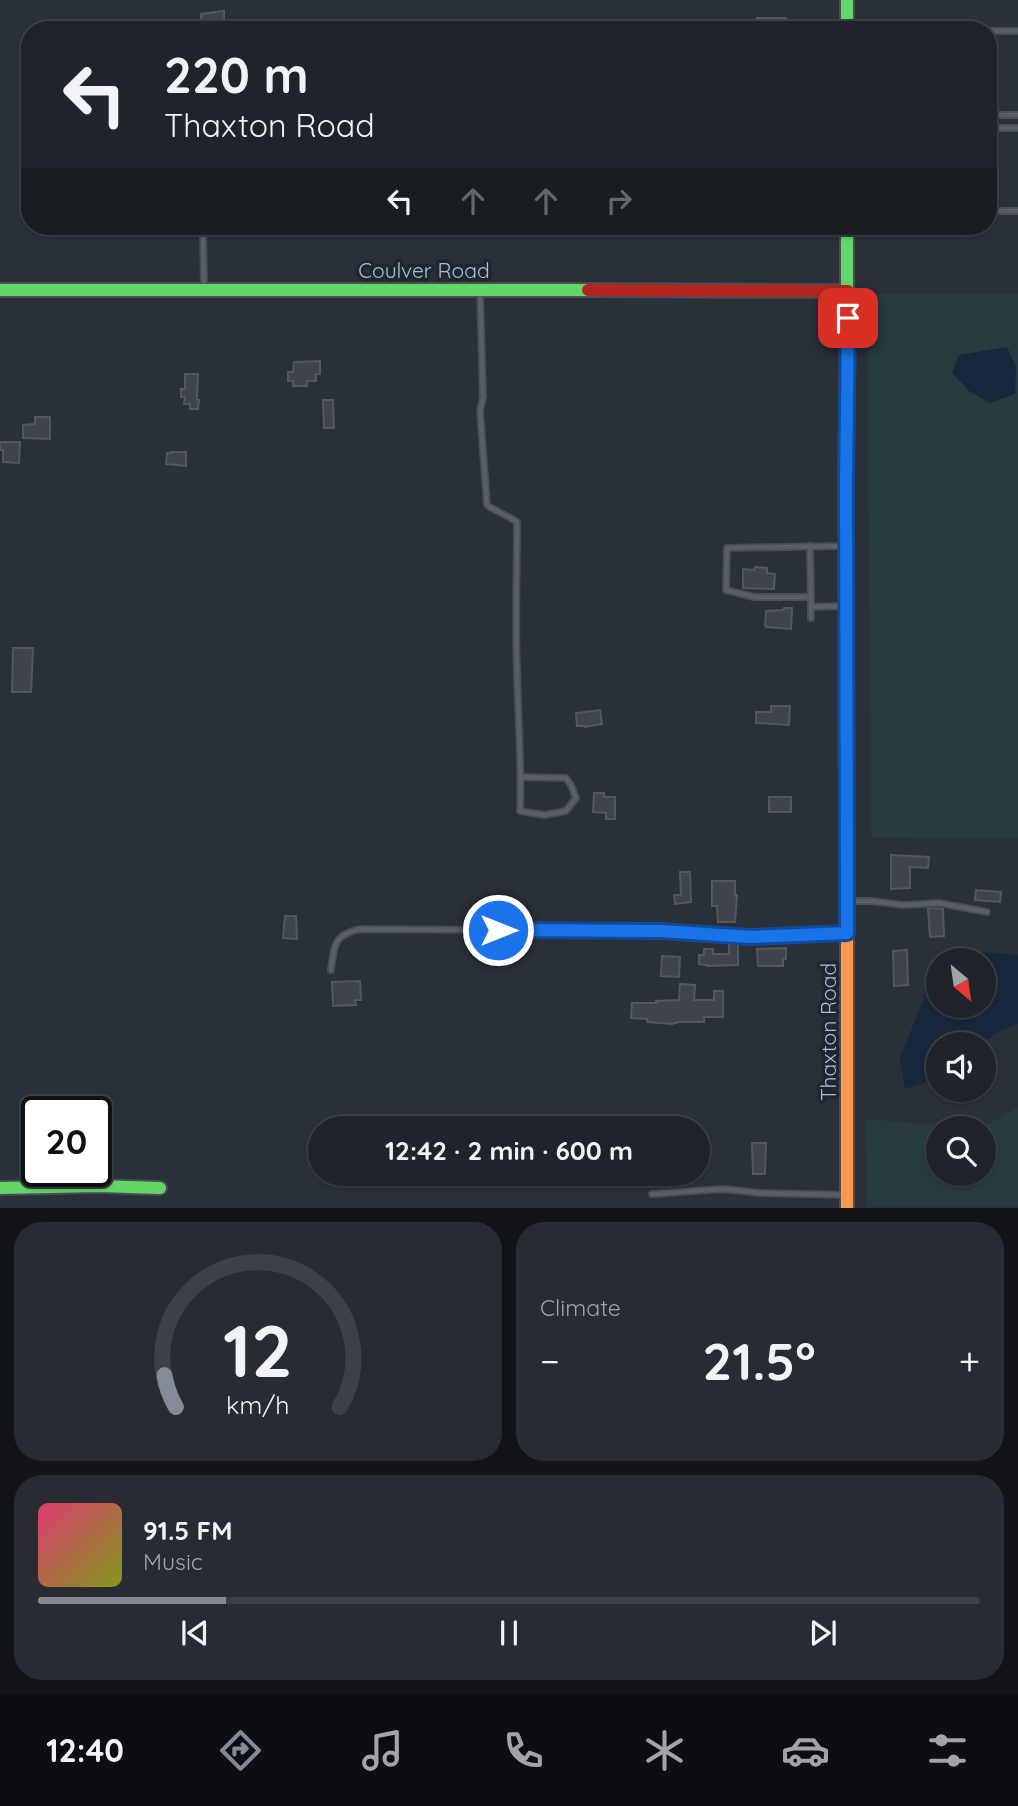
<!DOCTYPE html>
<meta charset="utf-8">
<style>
:root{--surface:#20242a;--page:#282c32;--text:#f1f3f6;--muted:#a2a4a8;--line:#3d4147;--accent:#848b96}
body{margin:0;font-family:Quicksand,sans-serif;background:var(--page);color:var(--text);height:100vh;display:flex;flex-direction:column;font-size:26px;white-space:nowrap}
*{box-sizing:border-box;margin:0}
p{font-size:23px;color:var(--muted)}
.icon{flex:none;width:38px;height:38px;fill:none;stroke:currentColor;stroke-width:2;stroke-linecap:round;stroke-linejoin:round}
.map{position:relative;height:1208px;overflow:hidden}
.side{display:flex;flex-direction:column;gap:14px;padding:14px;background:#121417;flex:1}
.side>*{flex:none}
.banner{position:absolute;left:21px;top:21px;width:976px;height:214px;border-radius:28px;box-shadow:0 2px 5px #0004,0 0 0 2px var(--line);background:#20242a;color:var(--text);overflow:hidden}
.needle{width:46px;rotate:151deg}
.tools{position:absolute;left:926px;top:948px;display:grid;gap:14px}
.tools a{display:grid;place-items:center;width:70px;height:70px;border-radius:50%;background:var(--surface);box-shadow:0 2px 5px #0004,0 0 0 2px var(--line);font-size:35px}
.speed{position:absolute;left:21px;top:1096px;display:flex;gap:14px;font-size:35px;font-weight:700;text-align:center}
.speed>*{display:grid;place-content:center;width:91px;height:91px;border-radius:50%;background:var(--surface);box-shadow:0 2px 5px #0004,0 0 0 2px var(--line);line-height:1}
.speed .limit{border:4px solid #111;border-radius:10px;background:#fff;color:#111}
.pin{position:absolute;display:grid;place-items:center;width:60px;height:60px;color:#fff;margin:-30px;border-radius:14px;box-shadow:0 4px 10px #0006}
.me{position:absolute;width:77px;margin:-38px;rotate:90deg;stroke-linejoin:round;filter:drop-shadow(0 0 5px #0008)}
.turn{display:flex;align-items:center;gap:24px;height:147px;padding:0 28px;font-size:32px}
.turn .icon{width:91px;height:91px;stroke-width:2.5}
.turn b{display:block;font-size:49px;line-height:60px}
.lanes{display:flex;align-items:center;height:66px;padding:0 28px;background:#0003;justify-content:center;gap:35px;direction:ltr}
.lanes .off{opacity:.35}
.big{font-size:52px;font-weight:700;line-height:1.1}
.side .tile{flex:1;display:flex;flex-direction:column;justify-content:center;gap:10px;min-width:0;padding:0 24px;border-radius:28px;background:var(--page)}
.side .dial{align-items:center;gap:0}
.dial svg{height:182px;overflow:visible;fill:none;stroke:var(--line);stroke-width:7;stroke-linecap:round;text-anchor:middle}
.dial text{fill:var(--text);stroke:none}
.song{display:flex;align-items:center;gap:21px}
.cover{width:84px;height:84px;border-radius:10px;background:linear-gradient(135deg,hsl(340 70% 55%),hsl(70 70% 35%))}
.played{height:7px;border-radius:4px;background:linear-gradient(90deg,var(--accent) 20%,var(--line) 20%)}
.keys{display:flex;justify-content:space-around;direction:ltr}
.heat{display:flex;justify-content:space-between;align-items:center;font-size:38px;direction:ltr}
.side .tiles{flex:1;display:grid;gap:14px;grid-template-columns:1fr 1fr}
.tile:last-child{grid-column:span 2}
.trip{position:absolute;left:308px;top:1116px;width:402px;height:70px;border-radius:35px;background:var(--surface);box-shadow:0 2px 5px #0004,0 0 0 2px var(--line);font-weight:700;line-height:70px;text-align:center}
.tabs{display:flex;height:112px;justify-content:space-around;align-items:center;background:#0d0e11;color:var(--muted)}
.tabs .icon{width:49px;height:49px}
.tabs .current{color:var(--accent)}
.tabs b{font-size:32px;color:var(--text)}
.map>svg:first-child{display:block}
.green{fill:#273a3e}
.water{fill:#19273c}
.building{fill:#3f444c;stroke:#52575f;stroke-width:2}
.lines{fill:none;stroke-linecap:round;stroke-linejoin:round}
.lane-casing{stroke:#484c55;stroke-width:8}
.fast-casing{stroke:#484c55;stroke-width:16}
.slow-casing{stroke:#484c55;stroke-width:16}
.jam-casing{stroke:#484c55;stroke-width:16}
.lane{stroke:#5a5e66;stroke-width:4.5}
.fast{stroke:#63d668;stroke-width:12}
.slow{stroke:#ff974d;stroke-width:12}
.jam{stroke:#b3261e;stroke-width:12}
.route-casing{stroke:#114b97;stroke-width:18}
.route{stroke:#1a73e8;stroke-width:12}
.labels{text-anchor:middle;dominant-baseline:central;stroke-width:7;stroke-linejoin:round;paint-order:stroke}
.street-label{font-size:21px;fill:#b4bcc9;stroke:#1d2633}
</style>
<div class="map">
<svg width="1018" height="1208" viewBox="0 0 1018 1208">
<rect width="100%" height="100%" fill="#2a3038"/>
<path class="green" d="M867,293L1018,294V838L871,837Z
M1018,1107V1207H867L866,1119L976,1129H938V1174H984V1129H980Z"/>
<path class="water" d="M1007,347L1016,367L1015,394L990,403L969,391L952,373L959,355Z
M981,952L1018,955V1024L1001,1030L980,1045H938V1078L905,1089L900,1058L926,993L938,981V1006H984V961H961Z"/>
<path class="building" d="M224,11V30H204V22H201V14Z
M757,18H786V26L757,27Z
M320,361V374H316V381H307V386H293V381H288V372H293L294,362Z
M185,374H198L197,400H199L198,409H190V404H184L185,397H181V389H185Z
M323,400H333L334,428H324Z
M35,417H50V439L23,438V425L35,424Z
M0,442H20L19,463L3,462V450H0Z
M171,452H186V466L166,464L167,453H171Z
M755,567L767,568V573L775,574L774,589L743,588V569L754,570Z
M784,608H792L791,629L766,627L765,625L766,611L783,610Z
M13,648H33L31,692H12Z
M771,706H790L789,725L756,723V712H771Z
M600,710L602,724L585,727V726H577L576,713Z
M594,793H604V797H615V819H606V813L593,812Z
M769,797H791V812H769Z
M891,855L929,857L928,868L910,867V888L891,889Z
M680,872H690L691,902L675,904L674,895H681Z
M712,881H735V895H737L735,922H718L717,906H712Z
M976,890L1001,892L1000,902L975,900Z
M928,908L943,909L944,936L930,937Z
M285,916H296L297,939L283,938Z
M729,941H738V965L707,966V965L699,964V955H704V949H713V954H729Z
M786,948V959H783V966H758L757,949Z
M907,950L908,985L894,986L893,951Z
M662,956L680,957L679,977L661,976Z
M360,981L361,1000H355L356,1005L333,1006L332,982Z
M680,984L695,985L694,1000H714V991H723V1017H704V1022H679L672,1024L647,1022V1019L631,1018L632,1003H657L656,1001L679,1000Z
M752,1143H766L765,1174H753Z"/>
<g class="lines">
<defs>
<path id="lane" d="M862,30L879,28L924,30
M989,31H1018
M989,115H1018
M989,128H1018
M989,211H1018
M203,226L204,288
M480,291L483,397L480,411L487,505C497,512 507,515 517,522C517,572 515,622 517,672C518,718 522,765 520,811L544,815L566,811L576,798L571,785L566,778L521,777
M810,546L811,597H754L726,590L727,548L845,546
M811,607L845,606
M811,618V597
M848,901H871L903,905L939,903L987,912
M331,970C334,945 334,934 361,929L661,931L751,937L846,933
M652,1194L723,1189L760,1193L846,1195"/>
<path id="fast" d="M847,0V30
M847,226V906
M0,290H588
M0,1188L99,1186L160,1188"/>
<path id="slow" d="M847,906V1208"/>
<path id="jam" d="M588,290L848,291"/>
</defs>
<use href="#lane" class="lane-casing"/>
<use href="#fast" class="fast-casing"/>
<use href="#slow" class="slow-casing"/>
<use href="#jam" class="jam-casing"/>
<use href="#lane" class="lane"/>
<use href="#fast" class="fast"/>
<use href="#slow" class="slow"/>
<use href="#jam" class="jam"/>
</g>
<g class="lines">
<defs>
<path id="route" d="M498,930L661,931L751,937L847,933L846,482L848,318"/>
</defs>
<use href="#route" class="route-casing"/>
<use href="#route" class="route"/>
</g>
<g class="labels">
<g class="street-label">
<text x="424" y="270">Coulver Road</text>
<text transform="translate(828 1032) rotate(-90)">Thaxton Road</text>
</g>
</g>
</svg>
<div class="tools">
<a><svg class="needle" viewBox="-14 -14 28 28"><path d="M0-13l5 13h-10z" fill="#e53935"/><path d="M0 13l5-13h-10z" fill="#a2a4a8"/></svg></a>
<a><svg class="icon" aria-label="sound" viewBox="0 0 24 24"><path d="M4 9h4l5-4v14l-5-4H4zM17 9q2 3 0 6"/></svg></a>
<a><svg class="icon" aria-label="search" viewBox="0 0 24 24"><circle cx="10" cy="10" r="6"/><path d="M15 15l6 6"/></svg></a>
</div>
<div class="speed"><div class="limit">20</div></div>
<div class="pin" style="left:848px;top:318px;background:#d93025"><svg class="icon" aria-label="arrive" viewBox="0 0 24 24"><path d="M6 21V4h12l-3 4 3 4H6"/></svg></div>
<svg class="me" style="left:498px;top:930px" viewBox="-20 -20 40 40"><circle r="17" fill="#1a73e8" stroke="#fff" stroke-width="3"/><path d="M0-11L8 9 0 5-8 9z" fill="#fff"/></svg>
<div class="trip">12:42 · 2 min · 600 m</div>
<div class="banner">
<div class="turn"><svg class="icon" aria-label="left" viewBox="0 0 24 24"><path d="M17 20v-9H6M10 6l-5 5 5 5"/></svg><div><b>220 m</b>Thaxton Road</div></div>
<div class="lanes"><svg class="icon" aria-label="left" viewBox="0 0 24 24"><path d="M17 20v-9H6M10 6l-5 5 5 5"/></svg><svg class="icon off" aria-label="ahead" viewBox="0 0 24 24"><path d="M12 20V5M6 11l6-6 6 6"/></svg><svg class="icon off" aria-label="ahead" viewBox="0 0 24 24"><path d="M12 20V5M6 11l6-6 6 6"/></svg><svg class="icon off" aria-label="right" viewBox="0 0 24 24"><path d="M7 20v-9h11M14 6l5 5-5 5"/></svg></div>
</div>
</div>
<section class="side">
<div class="tiles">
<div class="tile dial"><svg viewBox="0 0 100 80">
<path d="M14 69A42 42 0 1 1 86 69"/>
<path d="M14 69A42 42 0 0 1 9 55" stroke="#848b96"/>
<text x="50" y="56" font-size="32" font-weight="700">12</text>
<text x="50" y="72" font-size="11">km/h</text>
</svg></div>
<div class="tile"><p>Climate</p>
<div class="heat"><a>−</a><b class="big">21.5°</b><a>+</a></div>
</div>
<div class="tile">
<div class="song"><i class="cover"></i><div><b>91.5 FM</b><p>Music</p></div></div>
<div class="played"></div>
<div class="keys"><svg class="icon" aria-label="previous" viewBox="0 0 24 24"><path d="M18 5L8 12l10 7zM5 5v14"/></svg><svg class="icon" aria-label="pause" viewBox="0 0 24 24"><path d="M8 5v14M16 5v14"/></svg><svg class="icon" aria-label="next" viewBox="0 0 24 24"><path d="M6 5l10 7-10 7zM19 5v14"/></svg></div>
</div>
</div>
</section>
<nav class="tabs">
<b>12:40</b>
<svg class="icon current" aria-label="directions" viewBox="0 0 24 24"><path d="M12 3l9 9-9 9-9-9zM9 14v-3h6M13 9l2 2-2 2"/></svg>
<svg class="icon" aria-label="music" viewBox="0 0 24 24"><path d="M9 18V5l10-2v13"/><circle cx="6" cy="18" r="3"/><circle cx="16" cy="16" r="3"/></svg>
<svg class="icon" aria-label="phone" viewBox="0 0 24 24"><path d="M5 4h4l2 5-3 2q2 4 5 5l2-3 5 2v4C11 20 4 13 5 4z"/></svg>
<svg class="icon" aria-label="climate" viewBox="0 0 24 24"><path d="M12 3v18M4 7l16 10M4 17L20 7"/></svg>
<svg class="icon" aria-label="car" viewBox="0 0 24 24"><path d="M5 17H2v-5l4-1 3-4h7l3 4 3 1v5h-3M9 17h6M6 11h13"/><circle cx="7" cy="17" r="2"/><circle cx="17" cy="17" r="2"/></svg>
<svg class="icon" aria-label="filters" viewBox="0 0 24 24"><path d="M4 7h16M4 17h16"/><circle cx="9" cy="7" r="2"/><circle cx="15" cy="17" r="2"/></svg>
</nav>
